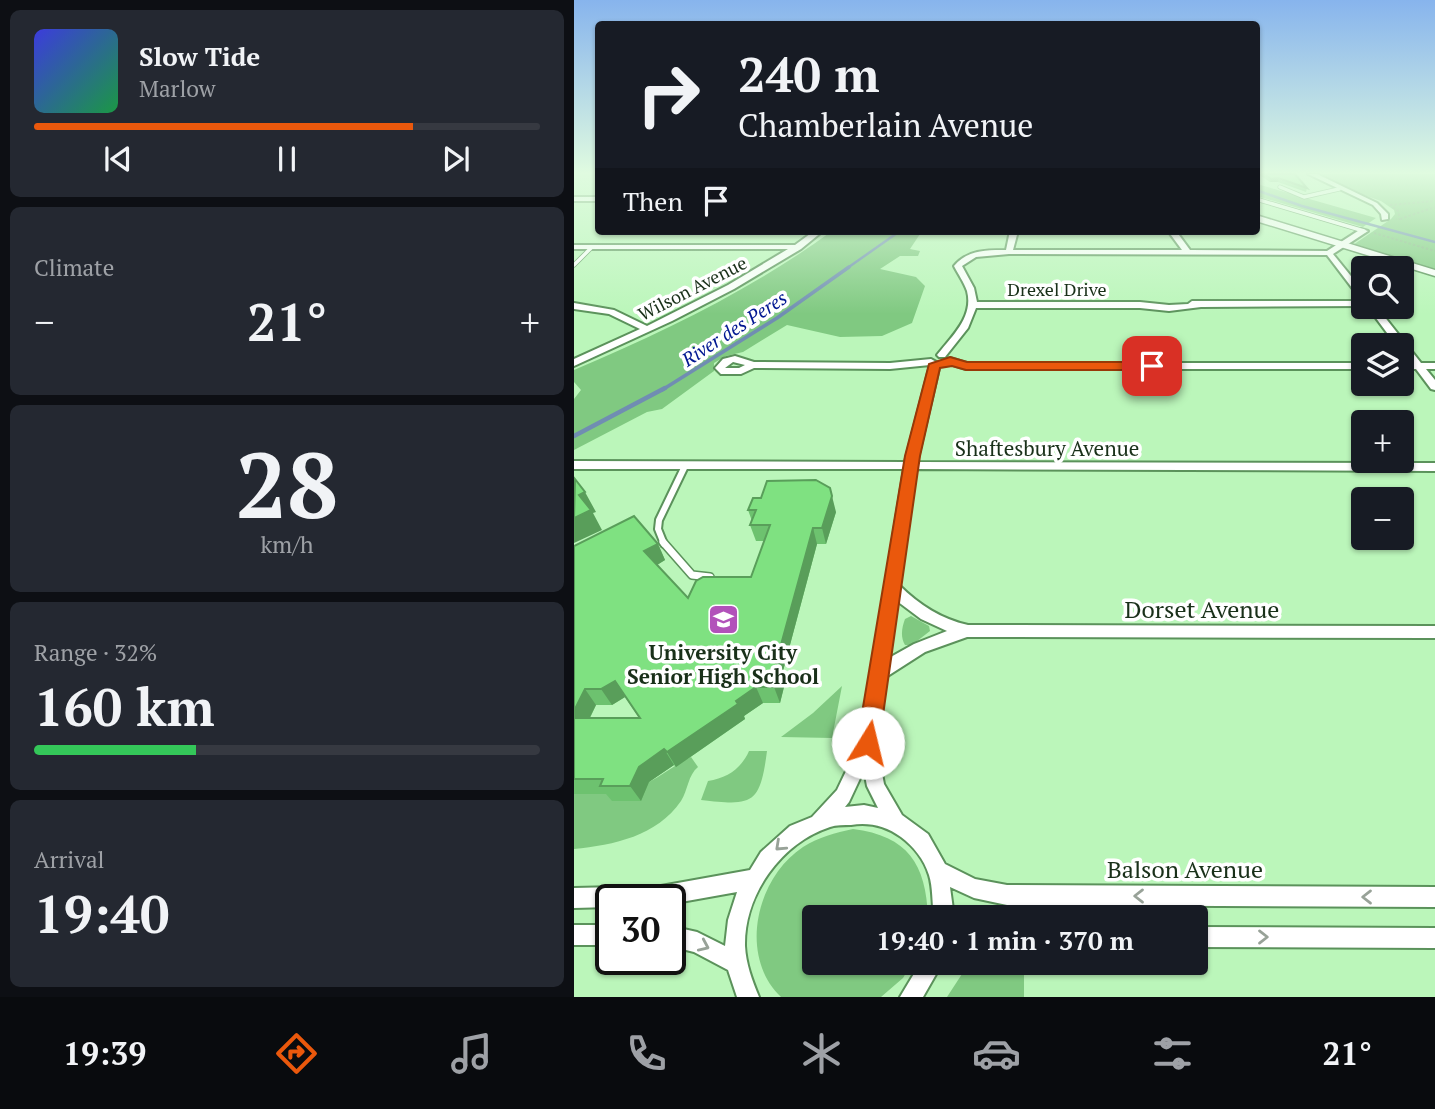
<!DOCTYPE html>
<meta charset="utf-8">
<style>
:root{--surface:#171b24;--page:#242831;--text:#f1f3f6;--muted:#9ea1a6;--line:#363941;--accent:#ea580c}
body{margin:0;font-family:"PT Serif",serif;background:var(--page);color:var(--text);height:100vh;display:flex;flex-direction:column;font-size:26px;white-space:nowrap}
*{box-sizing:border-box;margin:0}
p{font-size:23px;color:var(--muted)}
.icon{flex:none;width:38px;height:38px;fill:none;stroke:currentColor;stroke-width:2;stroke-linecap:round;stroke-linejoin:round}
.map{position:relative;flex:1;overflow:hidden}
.details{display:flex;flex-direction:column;gap:10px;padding:10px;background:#0d0f14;width:574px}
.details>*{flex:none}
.guide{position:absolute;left:21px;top:21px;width:665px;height:214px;border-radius:7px;box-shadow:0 2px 5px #0004;background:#171b24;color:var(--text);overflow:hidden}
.buttons{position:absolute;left:777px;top:256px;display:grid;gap:14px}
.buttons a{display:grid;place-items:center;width:63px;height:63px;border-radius:7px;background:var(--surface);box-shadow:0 2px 5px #0004;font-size:35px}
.speed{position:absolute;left:21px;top:884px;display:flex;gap:14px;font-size:35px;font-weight:700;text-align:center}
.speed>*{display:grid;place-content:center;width:91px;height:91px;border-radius:50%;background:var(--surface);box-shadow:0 2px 5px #0004;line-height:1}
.speed .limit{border:4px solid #111;border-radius:10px;background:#fff;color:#111}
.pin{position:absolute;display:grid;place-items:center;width:60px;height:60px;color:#fff;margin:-30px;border-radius:14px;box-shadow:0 4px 10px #0006}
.me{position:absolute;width:77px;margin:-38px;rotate:9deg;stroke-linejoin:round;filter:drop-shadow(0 0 5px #0008)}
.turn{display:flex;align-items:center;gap:24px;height:147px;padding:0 28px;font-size:32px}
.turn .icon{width:91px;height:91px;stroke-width:2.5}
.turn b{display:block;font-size:49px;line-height:60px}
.then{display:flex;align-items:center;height:66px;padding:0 28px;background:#0003;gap:14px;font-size:26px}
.big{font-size:52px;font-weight:700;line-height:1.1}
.details .tile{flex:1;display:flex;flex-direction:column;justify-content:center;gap:10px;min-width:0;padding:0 24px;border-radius:10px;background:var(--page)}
.details .dial{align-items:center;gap:0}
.dial b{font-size:91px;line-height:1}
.song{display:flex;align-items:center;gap:21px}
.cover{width:84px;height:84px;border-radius:10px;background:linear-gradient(135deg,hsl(240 70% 55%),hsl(140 70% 35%))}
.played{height:7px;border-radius:4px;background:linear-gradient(90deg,var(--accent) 75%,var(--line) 75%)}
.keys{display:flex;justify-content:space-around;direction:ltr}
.heat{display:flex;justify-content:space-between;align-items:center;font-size:38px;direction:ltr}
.charge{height:10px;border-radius:5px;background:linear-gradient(90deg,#34c759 32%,var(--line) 0)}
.trip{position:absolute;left:228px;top:905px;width:406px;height:70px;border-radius:7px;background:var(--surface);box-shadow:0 2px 5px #0004;font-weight:700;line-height:70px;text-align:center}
.tabs{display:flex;height:112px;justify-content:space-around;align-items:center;background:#090b0e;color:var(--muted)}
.tabs .icon{width:49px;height:49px}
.tabs .selected{color:var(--accent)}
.tabs b{font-size:32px;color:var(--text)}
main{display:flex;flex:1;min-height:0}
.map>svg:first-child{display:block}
.green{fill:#80c981}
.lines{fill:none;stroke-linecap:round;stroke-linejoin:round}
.stream-far2{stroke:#708db2;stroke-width:2.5}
.stream-far1{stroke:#708db2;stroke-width:3.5}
.stream{stroke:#708db2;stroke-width:4.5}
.service-far2-casing{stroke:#5b925b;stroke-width:5}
.service-far1-casing{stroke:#5b925b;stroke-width:10}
.service-casing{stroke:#5b925b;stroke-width:10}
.minor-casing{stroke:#5b925b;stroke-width:4}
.secondary-casing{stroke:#5b925b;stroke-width:3}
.path{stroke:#87b787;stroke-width:2;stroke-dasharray:2.5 2;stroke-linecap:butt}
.service-far2{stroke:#fff;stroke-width:3.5}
.service-far1{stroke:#fff;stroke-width:6}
.service{stroke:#fff;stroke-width:7}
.minor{fill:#fff;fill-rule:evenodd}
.secondary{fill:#fff;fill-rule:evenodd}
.wall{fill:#6dc26f;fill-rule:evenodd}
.shaded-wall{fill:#599e5a}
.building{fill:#7fe181;stroke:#599e5a;stroke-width:2}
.oneway{stroke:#98a298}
.route{fill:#ea580c;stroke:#983908;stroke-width:2}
.labels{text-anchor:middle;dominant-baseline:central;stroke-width:7;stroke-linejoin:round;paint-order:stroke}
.far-street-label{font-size:18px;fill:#193019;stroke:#fff}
.far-water-label{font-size:19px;font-style:italic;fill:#011791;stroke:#fff}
.street-label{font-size:21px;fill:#193019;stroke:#fff}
.poi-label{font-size:21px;font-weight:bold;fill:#193019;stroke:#fff}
.near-street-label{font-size:24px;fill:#193019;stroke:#fff}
</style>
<main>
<section class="details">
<div class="tile">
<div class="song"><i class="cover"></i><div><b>Slow Tide</b><p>Marlow</p></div></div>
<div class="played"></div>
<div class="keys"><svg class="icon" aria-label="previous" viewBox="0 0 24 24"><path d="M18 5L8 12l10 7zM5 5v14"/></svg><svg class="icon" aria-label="pause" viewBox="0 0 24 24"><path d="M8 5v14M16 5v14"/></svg><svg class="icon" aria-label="next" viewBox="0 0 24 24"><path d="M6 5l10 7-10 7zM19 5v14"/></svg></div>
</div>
<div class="tile"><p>Climate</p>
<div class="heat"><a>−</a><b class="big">21°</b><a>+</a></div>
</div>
<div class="tile dial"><b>28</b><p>km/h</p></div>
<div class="tile"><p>Range · 32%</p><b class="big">160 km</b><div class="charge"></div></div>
<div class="tile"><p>Arrival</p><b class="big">19:40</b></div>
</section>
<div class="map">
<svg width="861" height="997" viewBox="0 0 861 997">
<rect width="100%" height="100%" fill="#bbf6ba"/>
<path class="green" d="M741,174H861V270L779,245L817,219L821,214L820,210L807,201L772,189Z
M683,184L802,218L789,227L683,196Z
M258,231H348L336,249L346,251L344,256H326L306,269L342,277L351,286L338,323L308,336L266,337L213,325L169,352L152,356L140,363V371L88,409L73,412L0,450V399L7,390L0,382V370C90,332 179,289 258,231Z
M337,616L355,626L356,631L338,645H331C326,637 328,627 331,619Z
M268,686L258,738L207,737L239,713Z
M175,751H193C186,805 179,806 127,800L134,781C153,778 167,769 175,751Z
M117,757L124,767C114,775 114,790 107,801C83,836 40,845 0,849V794C26,794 51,794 75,782C90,774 102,764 117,757Z
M279,829C334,836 352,864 354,917H240V962L338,963L329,978L307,997H207C164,956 182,878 229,847C245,837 261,833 279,829Z
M401,962L450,963V997H373L388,974Z"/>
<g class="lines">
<path class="stream-far2" d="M682,190L728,206L861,242
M272,269L326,231"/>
<path class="stream-far1" d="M88,390L203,318L275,267"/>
<path class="stream" d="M0,436L91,388"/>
<defs>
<path id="service-far2" d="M706,187L730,197L765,189
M682,199L790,231
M0,265L18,247"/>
<path id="service-far1" d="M90,544L84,529L85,520L111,466"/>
<path id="service" d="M89,542L118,575L136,577"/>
<path id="minor" d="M734,174H743L803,203L814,214V219L808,220L807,214L799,205Z
M0,197H24V201H0Z
M787,229L794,231L759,254L789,291L788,298L785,297L753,255L435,254L402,257L388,266L400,288L403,302H566L595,305L614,304L618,301H789L790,306L627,307L595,311L566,308H402L394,328L371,357H365L363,355C377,337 400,317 393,291C390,282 384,274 380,266C393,250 412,250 432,250L436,231H444L439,250H608L594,231H602L616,250L753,251Z
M240,231H249L227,249L160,289L98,321L0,366V359L66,329L35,314L0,309V303L40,310L73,326L154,285L214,249H0V245H221Z
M793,306H802L847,363H861V369H852L861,380V390L857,389L842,369H828V363H837L828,351V345H822Z
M161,356L180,362L316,363L357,359L366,364L343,462L861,463V471L342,469L325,585C345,605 367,619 394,625L861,626V638L393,637L351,652L312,677L302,743L310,784L328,815L354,834L371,864L401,879L433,885L861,887V907L433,905L400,898L376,887L380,917H360C358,904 359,887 355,875C350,859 339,846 327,837C312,826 295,822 277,825C270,825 262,825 256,827C207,843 170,895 171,946C172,964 178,980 185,997H163L154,970L120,952L96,946V926L123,932L151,946L154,920L163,892L96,904V900H37V907L0,908V888L87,886L176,870L187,852L216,826L238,817L263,790L286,742L330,469H0V461L331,462L356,365L316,369L180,368L167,374H147L141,368L149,359ZM159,362L171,365L165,368H151ZM323,601L347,619L373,631L340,644L315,658ZM290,770L293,786L304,808L290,805L271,807L275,802Z
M376,358L393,363H789V369H392L373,363L371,361Z
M0,925H37V945H0Z
M621,927L861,928V948L621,947Z
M347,962H369L349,997H326Z"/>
<path id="secondary" d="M682,215L861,270V276L682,221Z"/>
</defs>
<use href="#service-far2" class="service-far2-casing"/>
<use href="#service-far1" class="service-far1-casing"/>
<use href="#service" class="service-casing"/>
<use href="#minor" class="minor-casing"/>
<use href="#secondary" class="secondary-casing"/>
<path class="path" d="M816,205L861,201
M819,207L824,211L826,219H822
M826,219L861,207
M800,233L861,251"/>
<use href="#service-far2" class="service-far2"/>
<use href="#service-far1" class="service-far1"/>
<use href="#service" class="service"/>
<use href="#minor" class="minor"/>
<use href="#secondary" class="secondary"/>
</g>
<path class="wall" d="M684,174H721L733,188L732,192L704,182H696Z
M174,510L262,512L252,544H243L209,671L212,679L206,703H189L170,716L171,719L102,767L100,765L75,782L67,801H38L32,794H0V546L84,544L91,560L83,565L114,598L177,577L190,541H182L176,525L178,521ZM51,697L65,718H16L22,705H38Z"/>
<path class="shaded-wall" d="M704,178V182H696L697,179Z
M11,492L22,512L19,513L28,530L0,543V518L5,495Z
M258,496L262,512L252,544L248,528Z
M239,528L243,544L209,671L212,679L206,703L200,687L202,663Z
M84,544L91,560L78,568L70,551Z
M41,681L51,697L38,705L27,689Z
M182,687L189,703L170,716L171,719L102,767L93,752Z
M11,689L22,705L8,733L0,722V711Z
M90,749L100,765L75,782L67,801L56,786L65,767Z"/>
<path class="building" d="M690,174H721L733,188L704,178L697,179Z
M1,479L11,492L5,495L17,510L0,518Z
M242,480L256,488L258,496L248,528H239L202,663H207L200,687H182L162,701L164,704L93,752L90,749L65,767L56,786H26L29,779H0V718H66L41,681L27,689H11L0,711V546L60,516L84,544L70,551L114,598L122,581L129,577H177L196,525H176L182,510H174L179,498H187L193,481Z"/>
<defs><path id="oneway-chevron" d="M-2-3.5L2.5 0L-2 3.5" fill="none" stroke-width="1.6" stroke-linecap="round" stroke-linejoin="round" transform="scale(1.75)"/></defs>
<g class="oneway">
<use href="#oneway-chevron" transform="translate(206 846) rotate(137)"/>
<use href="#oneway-chevron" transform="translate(565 896) rotate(-180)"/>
<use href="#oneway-chevron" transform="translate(793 897) rotate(-180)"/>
<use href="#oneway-chevron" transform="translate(689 937)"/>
<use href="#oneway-chevron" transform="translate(130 946) rotate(24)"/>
</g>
<linearGradient id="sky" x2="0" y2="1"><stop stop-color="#87b4ed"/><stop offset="0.55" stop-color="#e0fbe0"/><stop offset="1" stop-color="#e0fbe0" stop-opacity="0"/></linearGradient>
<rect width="861" height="314" fill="url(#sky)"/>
<path class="route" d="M376,357L393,362H578L584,366L578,370H392L378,366L366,368L346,456L305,743L302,750L294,753L286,750L283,743L331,456L355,364Z"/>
<defs>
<symbol id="school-square" viewBox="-11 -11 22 22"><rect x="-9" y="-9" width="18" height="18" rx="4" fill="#b252ba" stroke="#fff"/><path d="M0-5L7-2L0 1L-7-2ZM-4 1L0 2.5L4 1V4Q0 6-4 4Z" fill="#fff"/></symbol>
</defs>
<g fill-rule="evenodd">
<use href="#school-square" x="132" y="602" width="35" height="35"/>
</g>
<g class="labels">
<g class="far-street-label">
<text transform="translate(118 288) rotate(-27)">Wilson Avenue</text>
<text x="483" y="289">Drexel Drive</text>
</g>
<g class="far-water-label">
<text transform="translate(160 328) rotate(-33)">River des Peres</text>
</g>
<g class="street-label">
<text x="473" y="448">Shaftesbury Avenue</text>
</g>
<g class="poi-label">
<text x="149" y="652">University City<tspan x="149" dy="24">Senior High School</tspan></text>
</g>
<g class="near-street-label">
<text x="628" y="609">Dorset Avenue</text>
<text x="611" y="869">Balson Avenue</text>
</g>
</g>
</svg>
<div class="buttons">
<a><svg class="icon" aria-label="search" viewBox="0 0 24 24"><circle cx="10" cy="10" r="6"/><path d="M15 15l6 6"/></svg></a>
<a><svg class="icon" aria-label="layers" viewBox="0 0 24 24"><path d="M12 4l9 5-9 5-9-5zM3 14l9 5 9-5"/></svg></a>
<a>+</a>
<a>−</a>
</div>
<div class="speed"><div class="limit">30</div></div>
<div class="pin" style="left:578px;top:366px;background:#d93025"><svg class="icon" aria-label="arrive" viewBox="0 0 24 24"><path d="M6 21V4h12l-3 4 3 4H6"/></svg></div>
<svg class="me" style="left:294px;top:743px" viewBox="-20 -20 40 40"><circle r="19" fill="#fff"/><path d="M0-13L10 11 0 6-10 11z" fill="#ea580c"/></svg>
<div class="trip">19:40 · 1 min · 370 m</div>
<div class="guide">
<div class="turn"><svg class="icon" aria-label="right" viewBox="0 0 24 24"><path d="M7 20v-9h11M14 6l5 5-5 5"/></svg><div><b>240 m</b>Chamberlain Avenue</div></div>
<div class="then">Then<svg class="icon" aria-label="arrive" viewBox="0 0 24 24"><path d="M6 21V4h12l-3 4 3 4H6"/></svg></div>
</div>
</div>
</main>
<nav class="tabs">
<b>19:39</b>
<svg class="icon selected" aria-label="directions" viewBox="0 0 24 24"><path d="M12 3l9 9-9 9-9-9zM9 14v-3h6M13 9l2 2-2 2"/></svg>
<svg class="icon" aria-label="music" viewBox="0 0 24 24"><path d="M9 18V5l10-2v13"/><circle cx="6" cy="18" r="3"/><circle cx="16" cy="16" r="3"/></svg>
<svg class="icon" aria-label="phone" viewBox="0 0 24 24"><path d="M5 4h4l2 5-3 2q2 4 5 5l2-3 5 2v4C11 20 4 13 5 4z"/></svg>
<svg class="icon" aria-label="climate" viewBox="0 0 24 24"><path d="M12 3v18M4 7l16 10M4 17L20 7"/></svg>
<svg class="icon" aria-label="car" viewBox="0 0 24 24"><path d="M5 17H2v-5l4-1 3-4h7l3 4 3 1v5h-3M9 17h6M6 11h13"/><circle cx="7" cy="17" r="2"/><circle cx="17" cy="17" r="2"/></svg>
<svg class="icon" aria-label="filters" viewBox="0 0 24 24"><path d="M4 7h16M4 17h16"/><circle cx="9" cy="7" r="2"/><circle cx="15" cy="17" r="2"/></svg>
<b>21°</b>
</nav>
